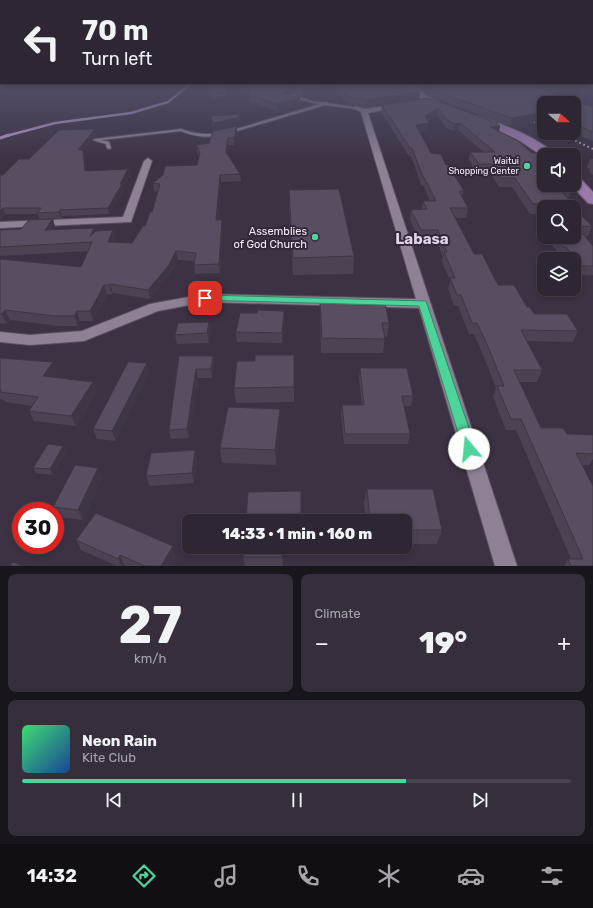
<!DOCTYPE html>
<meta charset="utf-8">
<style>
:root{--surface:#2e2633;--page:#362e3b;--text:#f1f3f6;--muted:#a7a5ac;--line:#49434e;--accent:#4cd49b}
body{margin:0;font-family:Rubik,sans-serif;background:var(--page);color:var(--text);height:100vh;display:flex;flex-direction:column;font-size:15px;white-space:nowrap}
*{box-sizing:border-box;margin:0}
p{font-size:13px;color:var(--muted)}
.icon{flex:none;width:22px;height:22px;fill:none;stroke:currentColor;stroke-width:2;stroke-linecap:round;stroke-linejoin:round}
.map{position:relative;height:566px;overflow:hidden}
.drawer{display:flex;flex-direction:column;gap:8px;padding:8px;background:#19151c;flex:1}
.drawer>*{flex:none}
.banner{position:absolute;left:0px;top:0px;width:593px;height:84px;box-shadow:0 2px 6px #0003,0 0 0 1px var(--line);background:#2e2633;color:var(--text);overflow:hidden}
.needle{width:26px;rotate:110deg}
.fabs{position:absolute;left:537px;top:96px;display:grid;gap:8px}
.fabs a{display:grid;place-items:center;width:44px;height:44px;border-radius:8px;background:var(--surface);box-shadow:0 2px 6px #0003,0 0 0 1px var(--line);font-size:20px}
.speed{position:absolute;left:12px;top:502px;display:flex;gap:8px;font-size:20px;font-weight:700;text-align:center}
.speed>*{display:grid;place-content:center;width:52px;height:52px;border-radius:50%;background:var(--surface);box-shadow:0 2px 6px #0003,0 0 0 1px var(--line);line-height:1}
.speed .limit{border:6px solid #d22;background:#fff;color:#111}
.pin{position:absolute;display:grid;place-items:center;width:34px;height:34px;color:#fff;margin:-17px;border-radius:8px;box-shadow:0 2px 6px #0006}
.me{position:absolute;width:44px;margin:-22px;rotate:343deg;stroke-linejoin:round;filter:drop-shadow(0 0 3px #0008)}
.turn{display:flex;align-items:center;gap:14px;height:84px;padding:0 16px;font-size:18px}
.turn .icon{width:52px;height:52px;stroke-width:2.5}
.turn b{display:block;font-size:28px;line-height:34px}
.big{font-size:30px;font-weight:800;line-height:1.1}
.drawer .widget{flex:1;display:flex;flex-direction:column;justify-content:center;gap:6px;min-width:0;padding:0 14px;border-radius:8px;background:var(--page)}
.drawer .dial{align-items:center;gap:0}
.dial b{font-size:52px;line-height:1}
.song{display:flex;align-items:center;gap:12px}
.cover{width:48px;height:48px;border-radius:6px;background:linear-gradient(135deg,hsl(140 70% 55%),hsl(220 70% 35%))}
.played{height:4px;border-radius:2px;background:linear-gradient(90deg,var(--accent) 70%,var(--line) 70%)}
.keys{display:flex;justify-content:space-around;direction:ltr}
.heat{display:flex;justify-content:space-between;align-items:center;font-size:22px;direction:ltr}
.drawer .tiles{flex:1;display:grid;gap:8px;grid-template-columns:1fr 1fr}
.widget:last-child{grid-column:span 2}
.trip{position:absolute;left:182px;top:514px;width:230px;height:40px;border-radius:8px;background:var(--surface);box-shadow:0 2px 6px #0003,0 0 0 1px var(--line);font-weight:800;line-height:40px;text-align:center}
.menu{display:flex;height:64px;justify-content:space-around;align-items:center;background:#120f14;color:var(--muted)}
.menu .icon{width:28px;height:28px}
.menu .current{color:var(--accent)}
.menu b{font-size:18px;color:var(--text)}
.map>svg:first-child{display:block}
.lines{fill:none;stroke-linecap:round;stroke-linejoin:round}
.stream-far1{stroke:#b697ca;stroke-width:2.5}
.stream{stroke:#b697ca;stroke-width:3}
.lane-casing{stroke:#5a5160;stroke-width:2}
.street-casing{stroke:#5a5160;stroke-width:2}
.secondary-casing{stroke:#5a5160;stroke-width:2}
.lane{fill:#8e8196;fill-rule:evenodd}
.street{fill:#8e8196;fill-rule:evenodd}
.secondary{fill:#997aab;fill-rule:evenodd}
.rail-far1{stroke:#b3abb9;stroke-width:1.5;stroke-dasharray:1 2;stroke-linecap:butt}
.rail{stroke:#b3abb9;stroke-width:2;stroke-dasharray:1.5 3;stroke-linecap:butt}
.wall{fill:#4d4253}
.shaded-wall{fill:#3e3644}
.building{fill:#594d61;stroke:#3e3644}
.route{fill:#4cd49b;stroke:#318a65}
.poi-dot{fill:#4cd49b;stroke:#33283a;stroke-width:1.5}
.labels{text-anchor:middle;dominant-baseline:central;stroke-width:4;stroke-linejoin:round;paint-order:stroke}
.far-poi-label{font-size:9px;fill:#f4edf9;stroke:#33283a;text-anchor:end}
.poi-label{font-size:11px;fill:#f4edf9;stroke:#33283a;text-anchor:end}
.district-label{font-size:15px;font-weight:bold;fill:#e1d3ea;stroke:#33283a}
</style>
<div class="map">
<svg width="593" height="566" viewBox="0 0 593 566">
<rect width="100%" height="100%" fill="#3d3244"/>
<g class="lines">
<path class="stream-far1" d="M6,136L55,123L131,113L168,102L192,83"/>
<path class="stream" d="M0,138L9,135"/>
<defs>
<path id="lane" d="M279,83H281C283,86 284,89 287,91C295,97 317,104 327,102L328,103L358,108L356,109L325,105L230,133V131L320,104C310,102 292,99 284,91C281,89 280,86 279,83Z
M181,129C194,134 206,135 220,133L222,134C210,139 193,136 181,131L101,140L109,142L111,148L109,149L107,148L106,144L93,140L95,139Z"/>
<path id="street" d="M398,104L401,106L400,107L368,113L517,566H495L419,308L205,302L158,311L84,341L30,345L0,342V332L30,335L82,331L150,304L205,294L416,299L361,112L353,108L356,106L365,109Z
M148,158L152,161L131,222L0,228V222L123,217L144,161Z"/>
<path id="secondary" d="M400,83H410L433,99L451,108L446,111L427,103Z
M478,116C496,121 544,140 555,155H544V157L520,141L474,121L473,119L474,117Z
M574,176L579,177L593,192V204L588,203L571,185H574Z"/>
</defs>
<use href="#lane" class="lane-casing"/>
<use href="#street" class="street-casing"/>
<use href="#secondary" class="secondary-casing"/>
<use href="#lane" class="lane"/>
<use href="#street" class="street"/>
<use href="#secondary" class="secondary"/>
<path class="rail-far1" d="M523,117L544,127
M557,133L565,136"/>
<path class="rail" d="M563,135L593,149"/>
</g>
<path class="wall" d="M210,83H229L227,98H211V95L209,96L208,90Z
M283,83H408L419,99L500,126L499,132L571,191L568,199L574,205L573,207H544V214H530L512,187H499L490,173H477L469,160L470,152H483L458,130L454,131L446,128L437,115L428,121V130L419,132L431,153L446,165L464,191L462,198L468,208L466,218H455L474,254L498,285L527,307L534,314L578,331L573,342L527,341L542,370L537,382H519L541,428L567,434L593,435V459L589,465H582L593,566H564L568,559H571L516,430H506L493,397L496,388L485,360L474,334H469L458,306H454L448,288L450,281L442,262L443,257L436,239L419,240L410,219L411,210L422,209L423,201H430L423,185H421L411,156H409L381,112L382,105L406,101L366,107L347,104L337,92L302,97L292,92V95L300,105L277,112L249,101V92H240L239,85L285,87Z
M412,83H592L593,87L551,92L576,102L593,107V141L574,133V103H544V120L543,119L510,126L434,98Z
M211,116L240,123L239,127H237V133L234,145H228L227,154L240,174L241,181L221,182L218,220L223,228L220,273L195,274L194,265V261L178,260L170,274L150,299L113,293L112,295L107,294L93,321H80L78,326H58L10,320L6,324L0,323V259L81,267L88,251L0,256V230L21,229L53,219L55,227L54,230L95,231L113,230L115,238L114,242L132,243L145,226L152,212L158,192L154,191L153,183L197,165L199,156L197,152L196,145L209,143L213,131Z
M97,134L83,151L85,155L86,171L128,169L130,175L123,187L124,190L109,214L62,216L61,218L39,219L38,214H5L1,219H0V175H3L29,159Z
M590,159H593V175L589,171L590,169L587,167Z
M289,190L354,256L353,274L293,275L289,206Z
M574,208L592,226L588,236H585L593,246V275H578L574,270V259H565L563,255H560L550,242L552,237H574Z
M320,303H366L389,323L387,337H385L383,353H321L320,317Z
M284,311L285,321L282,343L237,342L236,332Z
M209,322L210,331L209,343L177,344L175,335Z
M294,355V402L236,403L234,388L255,361Z
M179,356H213L214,365L212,378H198L189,438L171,439L169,430Z
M0,358L53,362L57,372L53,377L93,382L97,392L76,426L34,421L29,411L32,406L6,402L4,400L0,399Z
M360,368L413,396L411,406H404L410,434L408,444H344L341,415L342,405H362L359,378Z
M150,373L116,441L97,439L93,429Z
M280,409V424L276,465L222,463L220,448Z
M63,446L66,451L52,475L36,473L33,468Z
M195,450L197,460L194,483L150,486L146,476Z
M102,478L83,520L58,517L53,507Z
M367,489L442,530L437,544H405V521H366L364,503Z
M248,492L301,513V521H246Z
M76,540L176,556L170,566H128L124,565V566H117L81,550Z
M283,547V566H245L243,557Z"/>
<path class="shaded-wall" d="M227,83H229L227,98L226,92Z
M571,83H593V87L549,92L551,85Z
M337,86V92L302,97V89Z
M292,91V98L282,92Z
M420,92L419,99L366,107L367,100Z
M300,98V105L277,112V104Z
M438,108L437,115L423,123L425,116Z
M544,112V115L543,119L510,126L512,118Z
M239,114L240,123L239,127H237V133L234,145V138L214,133L213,123Z
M429,123L428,130L415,132L416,125Z
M460,123L458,130L454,131L455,124Z
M500,126L498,133L490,127Z
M95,129L97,134L83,151L85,155L86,177L78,150Z
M228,138V145L227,159L226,152Z
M128,169L130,175L123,187L124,190L109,214L108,208L120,184Z
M220,175L221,182L217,228L216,220Z
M3,208L5,214L1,219L0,215V211Z
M60,210L62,216L61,218L59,212Z
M53,219L55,227L48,239L45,230Z
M222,220L223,228L220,273L219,264Z
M94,228L97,237L90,236Z
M113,230L115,238L110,250L108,242Z
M176,251L178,260L170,274L150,299L148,290Z
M110,284L113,293L112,295L109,285Z
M104,285L107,294L93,321L90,311Z
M5,310L10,320L6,324L2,314Z
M77,311L80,321L78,326L74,316Z
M284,311L285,321L282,343V333Z
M209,322L210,331L209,343L207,333Z
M213,356L214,365L212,378L211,369Z
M53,362L57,372L47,386L43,376Z
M147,363L150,373L116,441L112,431Z
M196,369L198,378L189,438L187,429Z
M93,382L97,392L76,426L71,416Z
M280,409V424L276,465L275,450Z
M63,446L66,451L52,475L50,469Z
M195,450L197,460L194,483L192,473Z
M98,468L102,478L83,520L78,510Z
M173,546L176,556L170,566H161Z
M282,547H283V566L282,557Z
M120,555L124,565V566H121L118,559Z"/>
<path class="building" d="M210,83H227L226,92L211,93V90H208Z
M240,83H281L292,91L282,92L300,98L277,104L249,94V85H239Z
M288,83H408L420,92L367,100L347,96L337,86L302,89Z
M423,83H530L563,97H567L576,102L593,107V132L574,124V103H544V112L512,118L435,91Z
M545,83H571L551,85Z
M428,98L497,123L500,126L490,127L517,140L532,153H538L544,159V185H566L571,191H561L574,205H571L573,207H552L550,204H533L515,178H501L492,164H479L470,152H495L460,123L455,124L447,120L438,108L425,116L429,123L416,125L431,153L441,154L446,165H448L464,191H459L468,208H450L474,254H482L498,285H514L527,307H530L534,314H567L578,331L521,330L542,370H514L541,428H563L567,434L593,435V454L576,453L593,486V566H571L568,559H583L521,419H511L497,386H504L489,349L477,323H472L461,295H457L450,278H455L444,252H447L438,230H421L411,210L427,209L423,201H436L424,177H423L412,148H410L382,105Z
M239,114L238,118L213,123L211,116Z
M237,126L234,138H228L226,152L240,174L220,175L216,220H222L219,264L194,265L196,253L176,251L169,265L148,290L110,284L109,285H104L90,311H77L74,316H55L5,310L2,314H0V259L81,267L92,242L0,247V230L21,229L29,220L53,219L45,230L94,228L90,236L96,231L113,230L108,242L132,243L143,226H145L150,212H152L160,184L153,183L163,175L165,166L197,165L200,152L196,145L209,143L213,131Z
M95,129L78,150H83L85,171L128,169L120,184H122L108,208L60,210L59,212L37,213L41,208H3L0,211V175H3L19,159H29L59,130Z
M339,189L354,256L293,258L289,190Z
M574,208L592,226L574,227Z
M574,234H583L593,246V266H582L566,247H563L556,237H574Z
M327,300H366V303H385L389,323H382L385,339L322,338L320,303H327Z
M258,310L284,311L282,333L236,332L240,313H257Z
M209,322L207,333L175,335L178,323Z
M255,355H294V387L234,388L237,361H255Z
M179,356H213L211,369H196L187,429L169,430Z
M0,358L53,362L43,376L93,382L71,416L29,411L38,397L0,392L2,390H0Z
M128,362L147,363L112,431L93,429Z
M360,368H407L413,396H402L410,434H345L342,405H364Z
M228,407L280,409L275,450L220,448Z
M48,444L63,446L50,469L33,468Z
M195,450L192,473L146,476L151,453Z
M75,465L98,468L78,510L53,507Z
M367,489H433L442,530H405V521H370Z
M301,491V513L283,514V521H246L248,492Z
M96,513L173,546L161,566H145L120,555L118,559L76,540Z
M244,547H282V557H243Z
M13,562L22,566H10Z"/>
<linearGradient id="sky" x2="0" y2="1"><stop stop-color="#221c25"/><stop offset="0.51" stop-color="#514f67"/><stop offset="1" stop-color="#514f67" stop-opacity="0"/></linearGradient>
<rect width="593" height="162" fill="url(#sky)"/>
<path class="route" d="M205,295L426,301L476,449L474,453L469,455L464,453L463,449L419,306L202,300L200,298L202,296Z"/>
<g class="poi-dot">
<circle cx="527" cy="166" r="4"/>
<circle cx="315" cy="237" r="4"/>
</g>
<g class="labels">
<g class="far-poi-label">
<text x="519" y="161">Waitui<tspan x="519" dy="10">Shopping Center</tspan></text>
</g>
<g class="poi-label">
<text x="307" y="231">Assemblies<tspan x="307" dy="13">of God Church</tspan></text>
</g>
<g class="district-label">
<text x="422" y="239">Labasa</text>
</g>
</g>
</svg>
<div class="fabs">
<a><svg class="needle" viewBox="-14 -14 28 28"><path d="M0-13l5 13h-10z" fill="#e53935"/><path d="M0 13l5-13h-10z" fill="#a7a5ac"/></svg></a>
<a><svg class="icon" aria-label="sound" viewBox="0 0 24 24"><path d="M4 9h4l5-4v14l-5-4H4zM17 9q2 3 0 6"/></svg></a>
<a><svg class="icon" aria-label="search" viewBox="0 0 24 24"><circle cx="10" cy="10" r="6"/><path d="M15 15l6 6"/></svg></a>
<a><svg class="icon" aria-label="layers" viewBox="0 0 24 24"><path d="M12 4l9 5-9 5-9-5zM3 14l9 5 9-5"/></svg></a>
</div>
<div class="speed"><div class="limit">30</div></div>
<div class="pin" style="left:205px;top:298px;background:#d93025"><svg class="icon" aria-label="arrive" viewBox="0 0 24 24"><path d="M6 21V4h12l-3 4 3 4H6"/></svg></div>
<svg class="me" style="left:469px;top:449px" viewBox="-20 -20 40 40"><circle r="19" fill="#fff"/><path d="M0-13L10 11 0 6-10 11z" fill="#4cd49b"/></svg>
<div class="trip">14:33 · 1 min · 160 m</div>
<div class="banner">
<div class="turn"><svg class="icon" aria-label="left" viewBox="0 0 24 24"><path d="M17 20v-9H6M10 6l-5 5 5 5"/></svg><div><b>70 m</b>Turn left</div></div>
</div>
</div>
<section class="drawer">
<div class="tiles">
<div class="widget dial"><b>27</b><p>km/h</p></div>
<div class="widget"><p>Climate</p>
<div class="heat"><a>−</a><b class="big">19°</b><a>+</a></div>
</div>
<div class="widget">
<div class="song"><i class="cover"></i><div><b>Neon Rain</b><p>Kite Club</p></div></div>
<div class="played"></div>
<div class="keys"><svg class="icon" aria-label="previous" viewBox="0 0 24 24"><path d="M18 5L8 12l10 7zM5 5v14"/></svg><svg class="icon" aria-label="pause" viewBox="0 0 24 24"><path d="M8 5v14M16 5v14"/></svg><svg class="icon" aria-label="next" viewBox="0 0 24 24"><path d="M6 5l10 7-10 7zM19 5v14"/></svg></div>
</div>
</div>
</section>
<nav class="menu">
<b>14:32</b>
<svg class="icon current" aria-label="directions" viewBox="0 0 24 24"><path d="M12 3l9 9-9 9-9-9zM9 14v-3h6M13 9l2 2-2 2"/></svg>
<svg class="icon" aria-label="music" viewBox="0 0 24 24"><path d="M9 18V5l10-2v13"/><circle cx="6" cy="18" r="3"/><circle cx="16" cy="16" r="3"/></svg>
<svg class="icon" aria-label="phone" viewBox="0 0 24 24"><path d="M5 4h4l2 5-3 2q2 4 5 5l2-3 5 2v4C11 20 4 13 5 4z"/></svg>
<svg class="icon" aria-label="climate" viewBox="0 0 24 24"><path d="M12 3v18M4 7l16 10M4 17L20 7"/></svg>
<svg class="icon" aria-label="car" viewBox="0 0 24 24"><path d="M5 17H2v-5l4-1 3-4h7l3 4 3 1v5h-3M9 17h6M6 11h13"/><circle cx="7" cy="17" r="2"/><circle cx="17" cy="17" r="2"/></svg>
<svg class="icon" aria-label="filters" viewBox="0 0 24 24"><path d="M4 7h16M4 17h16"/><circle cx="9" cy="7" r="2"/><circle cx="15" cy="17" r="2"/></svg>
</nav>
